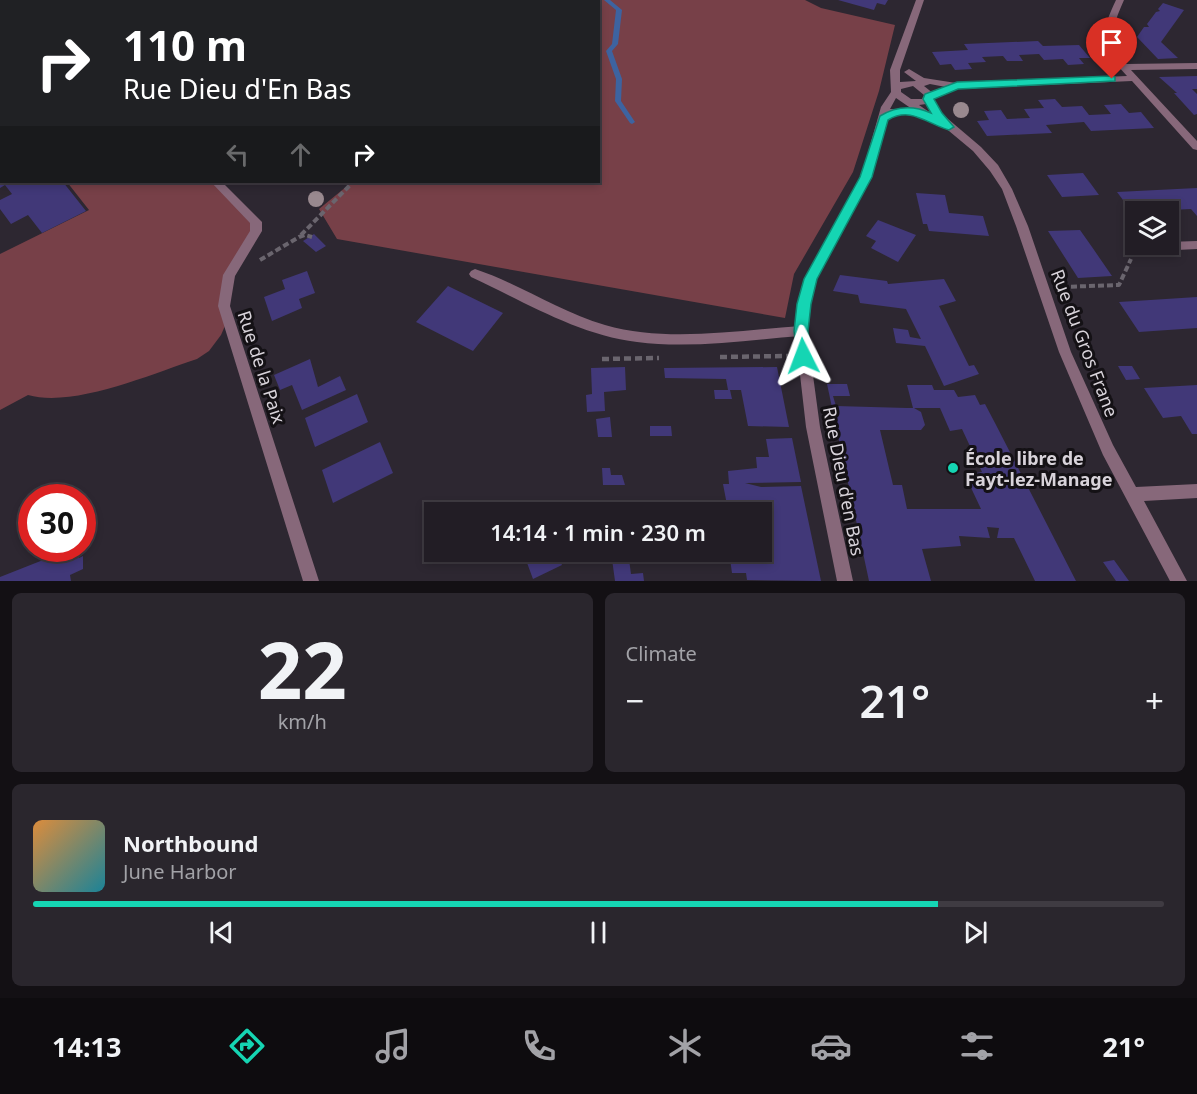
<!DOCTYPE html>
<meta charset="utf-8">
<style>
:root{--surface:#221d25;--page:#2a262d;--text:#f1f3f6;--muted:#a2a2a7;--line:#3f3b42;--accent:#15d5b3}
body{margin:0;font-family:"Noto Sans",sans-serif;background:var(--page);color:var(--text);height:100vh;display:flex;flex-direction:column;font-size:22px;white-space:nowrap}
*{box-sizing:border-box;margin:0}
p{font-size:20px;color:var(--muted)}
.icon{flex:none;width:33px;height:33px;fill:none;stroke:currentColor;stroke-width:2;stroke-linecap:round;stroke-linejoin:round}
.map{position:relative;height:581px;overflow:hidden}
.side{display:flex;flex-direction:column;gap:12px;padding:12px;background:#131014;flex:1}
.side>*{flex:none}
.hud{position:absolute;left:0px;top:0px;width:600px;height:183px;box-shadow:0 3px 9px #0003,0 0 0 2px var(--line);background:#202124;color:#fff;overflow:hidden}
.fabs{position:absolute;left:1125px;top:201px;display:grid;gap:12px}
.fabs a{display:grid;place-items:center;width:54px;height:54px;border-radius:0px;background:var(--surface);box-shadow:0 3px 9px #0003,0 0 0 2px var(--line);font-size:30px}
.speed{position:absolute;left:18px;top:484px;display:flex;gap:12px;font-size:30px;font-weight:700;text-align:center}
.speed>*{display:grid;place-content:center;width:78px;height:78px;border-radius:50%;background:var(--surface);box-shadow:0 3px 9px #0003,0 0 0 2px var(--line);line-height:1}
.speed .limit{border:9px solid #d22;background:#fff;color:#111}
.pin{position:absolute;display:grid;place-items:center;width:51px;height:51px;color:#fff;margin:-62px -26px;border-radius:50% 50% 50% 0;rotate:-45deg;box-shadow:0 0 6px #0007}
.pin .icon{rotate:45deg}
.me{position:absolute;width:66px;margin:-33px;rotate:357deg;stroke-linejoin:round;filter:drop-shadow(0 0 4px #0008)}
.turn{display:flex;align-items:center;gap:21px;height:126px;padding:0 24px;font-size:27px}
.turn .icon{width:78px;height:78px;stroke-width:2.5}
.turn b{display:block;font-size:42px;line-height:51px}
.lanes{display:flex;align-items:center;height:57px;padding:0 24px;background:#0003;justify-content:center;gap:30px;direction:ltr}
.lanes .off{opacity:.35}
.big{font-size:45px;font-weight:600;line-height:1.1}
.side .card{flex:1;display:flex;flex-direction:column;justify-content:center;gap:9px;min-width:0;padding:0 21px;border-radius:9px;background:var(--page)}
.side .dial{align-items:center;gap:0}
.dial b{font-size:78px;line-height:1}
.song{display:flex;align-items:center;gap:18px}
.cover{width:72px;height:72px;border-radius:9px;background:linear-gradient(135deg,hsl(30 70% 55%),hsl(190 70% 35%))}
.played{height:6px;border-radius:3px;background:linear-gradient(90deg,var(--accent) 80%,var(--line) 80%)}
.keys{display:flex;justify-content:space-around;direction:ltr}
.heat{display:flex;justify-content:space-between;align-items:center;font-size:33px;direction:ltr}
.side .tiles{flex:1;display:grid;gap:12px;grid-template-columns:1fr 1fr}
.card:last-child{grid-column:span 2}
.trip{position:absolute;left:424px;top:502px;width:348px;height:60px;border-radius:0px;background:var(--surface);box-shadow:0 3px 9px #0003,0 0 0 2px var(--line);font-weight:600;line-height:60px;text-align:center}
.tabs{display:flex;height:96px;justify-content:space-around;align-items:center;background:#0e0c0f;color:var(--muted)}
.tabs .icon{width:42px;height:42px}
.tabs .on{color:var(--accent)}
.tabs b{font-size:27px;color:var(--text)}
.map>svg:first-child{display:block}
.green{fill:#774048}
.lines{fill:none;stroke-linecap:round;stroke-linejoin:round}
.stream{fill:#3d63a0;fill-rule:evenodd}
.building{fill:#413878;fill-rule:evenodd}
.path-far2{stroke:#6a656e;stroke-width:3;stroke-dasharray:4.5 2;stroke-linecap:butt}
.path-far1{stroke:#6a656e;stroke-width:4;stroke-dasharray:6 3;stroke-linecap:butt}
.path{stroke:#6a656e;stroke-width:4.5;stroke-dasharray:7 4;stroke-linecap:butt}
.service{fill:#87687a;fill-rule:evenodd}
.minor{fill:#87687a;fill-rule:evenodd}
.tree{fill:#99898f}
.route{fill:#15d5b3;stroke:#0e8a74;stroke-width:1.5}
.poi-dot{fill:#15d5b3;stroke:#141115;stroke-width:2}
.labels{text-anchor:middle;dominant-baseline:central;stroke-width:6;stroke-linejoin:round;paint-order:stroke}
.street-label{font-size:18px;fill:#d8d3da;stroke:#141115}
.poi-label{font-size:18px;font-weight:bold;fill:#d8d3da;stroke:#141115;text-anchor:start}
</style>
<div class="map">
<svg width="1197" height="581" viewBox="0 0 1197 581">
<rect width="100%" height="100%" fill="#2d2731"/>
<path class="green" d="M575,0H805L821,8L895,25L879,91L853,172L794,274L785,318L337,239L319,209L352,182H598V2L573,1Z
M67,182H216L256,222L229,275L228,319L221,335L209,351L197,359C151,374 74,408 28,395L0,410V254L89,210Z"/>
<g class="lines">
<path class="stream" d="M604,0H610L622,10L618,44L612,51L622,79L621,101L635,122L632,124L630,123L615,101L616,79L606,51L612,44L616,10Z"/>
</g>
<path class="building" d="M838,0H888L885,5L877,3L874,10Z
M1163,3L1184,10L1161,42L1178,58L1158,59L1137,37L1144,27H1149L1147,24L1156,12L1160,11L1158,9Z
M1038,41L1043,46L1079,45L1090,58H1079L1084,64L1068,65L1063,59L1044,60L1039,54L1019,55L1023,61H1007L1003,56L982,57L986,62L968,63L972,69L955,70L951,64L940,65L932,52L968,50L964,44Z
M1197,76V89H1192L1197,94V114L1194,115L1174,93H1177L1159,77Z
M1055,99L1062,107L1082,106L1089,115L1111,114L1104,105L1121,104L1129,113L1141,112L1154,128L1091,131L1084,122L1046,125L1052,133L987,136L977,121L989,120L984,111L1001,110L1007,119L1030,118L1024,109L1044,108L1038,100Z
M1083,173L1099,195L1062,197L1047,175Z
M0,182H63L86,211L42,233L28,215L11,224L0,209V200L12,194L5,185L0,188Z
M1197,188V216L1191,209L1132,212L1117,192Z
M916,193L945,195L949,213L983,216L989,236L929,231L927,224H923Z
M878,220L916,235L898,262L871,248L876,241L866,236Z
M1080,230L1092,247L1112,276L1078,278L1048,231Z
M314,234L326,246L316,252L303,241Z
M307,271L315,293L299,299L302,308L272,321L264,297L285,289L282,280Z
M840,275L887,281L888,284L944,279L956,301L939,306L969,366L974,365L979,374L944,386L925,346L896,343L893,328L908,330L910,337L921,339L906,309L860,303L858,295L833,291Z
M448,286L503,313L473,351L416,322Z
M1197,297V328L1139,332L1119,302Z
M310,359L318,387L340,376L346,390L302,410L292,385L280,390L274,375Z
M1118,366H1132L1140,379L1126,380Z
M625,367L626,390L604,392L605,411L587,412L586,395L592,394L591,368Z
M777,367L789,427L748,426L741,390H730L732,399H715L714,390H728L726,379L665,378L664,368Z
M827,384H847L850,396H833L836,406L907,408H913L907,385H932L934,390H954L958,397L975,395L980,405L985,404L995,423L1076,581H1035L1014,538H997L999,528L987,527L990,538L959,536L961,546L922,549L931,581H869ZM914,408H940L950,431L962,429L982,472L965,475L981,509H907L902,485H893L880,430H921L925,425L921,412Z
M1197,385V434H1192L1181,416L1163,418L1144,388Z
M357,394L368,422L315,447L305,418Z
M610,417L612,437H598L596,419Z
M650,426H671L672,436H650Z
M792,438L801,482L745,483L761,487L801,486L821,581L747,580L746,573H732L729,552H762V513H680L679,506L727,505L723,484H729L728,471L757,468L756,457H769L766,439Z
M380,442L393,473L333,503L322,470Z
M602,468H610L611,475H622L625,485H603Z
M606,500H618L619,513H607Z
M71,549H79V558L83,556V569L70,575L71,581H0V577Z
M523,552H556L562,565L533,579Z
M611,552H628L631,574L643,573L644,581H615Z
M1114,560L1129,581H1116L1103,562Z"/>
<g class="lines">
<path class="path-far2" d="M203,0L205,2
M117,2L119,0"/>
<path class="path-far1" d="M301,235L353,182
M260,260L299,237L305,235L312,237
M1062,287L1119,285L1131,259"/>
<path class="path" d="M720,357L788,356
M602,359L659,358"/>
<path class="service" d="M475,269C520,284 560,312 605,325C668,343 737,330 801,326L805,327L807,331L805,335L801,336C747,340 690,349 637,342C578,335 523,301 471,277L469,274L471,271Z"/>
<path class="minor" d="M916,0H924L900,70V82L916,81L904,72L909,69L924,78L956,83L1127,76C1100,46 1099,36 1116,0H1124C1113,25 1106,42 1126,64L1197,63V69L1131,70L1197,141V150L1193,149L1132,81L956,89L930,84L924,86L934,94L932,98L941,113L981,147L998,165L1012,189L1028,226L1071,352L1113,445L1136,487L1197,484V498L1144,501L1187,581H1170L1103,455L1059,352L1016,226L1002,189L990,171L973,151L943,126L938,125L920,116L896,114L887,120L871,177L816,279L810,304L807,331L820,427L853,581H837L806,427L795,331L798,304L804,279L861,177L881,107L891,92L890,70ZM913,86L924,95L922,99H911L901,92V89ZM896,98L912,109H890ZM926,104L932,114L919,105Z
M211,182H222L262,222V231L235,276L230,306L319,581H303L218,306L223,275L250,231V223Z
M1197,241V249L1136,252L1130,248L1136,244H1168V242Z"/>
</g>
<g class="tree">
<circle cx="961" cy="110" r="8"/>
<circle cx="316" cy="199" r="8"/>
</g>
<path class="route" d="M1112,76L1115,77V81L958,89L934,99L942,113L954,127L949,130C927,124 911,106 888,120L872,177L817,279L811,304L808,331L811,356L808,361L803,363L798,361L794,331L797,304L804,279L860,177L880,116C896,106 913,105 931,113L923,99L925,94L957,82Z"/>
<circle class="poi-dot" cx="953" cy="468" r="6"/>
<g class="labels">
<g class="street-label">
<text transform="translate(1085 343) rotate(69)">Rue du Gros Frane</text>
<text transform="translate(262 367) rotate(72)">Rue de la Paix</text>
<text transform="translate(844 481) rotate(79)">Rue Dieu d'en Bas</text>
</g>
<g class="poi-label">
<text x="965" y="458">École libre de<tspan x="965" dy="21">Fayt-lez-Manage</tspan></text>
</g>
</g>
</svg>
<div class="fabs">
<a><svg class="icon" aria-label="layers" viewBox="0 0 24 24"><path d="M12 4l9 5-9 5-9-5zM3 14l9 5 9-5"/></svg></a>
</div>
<div class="speed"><div class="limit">30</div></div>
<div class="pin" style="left:1112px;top:79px;background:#d93025"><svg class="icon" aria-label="arrive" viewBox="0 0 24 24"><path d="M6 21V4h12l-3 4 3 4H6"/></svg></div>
<svg class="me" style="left:803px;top:356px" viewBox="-20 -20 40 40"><path d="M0-17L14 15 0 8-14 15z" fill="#15d5b3" stroke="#fff" stroke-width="4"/></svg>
<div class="trip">14:14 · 1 min · 230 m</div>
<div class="hud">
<div class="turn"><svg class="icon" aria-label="right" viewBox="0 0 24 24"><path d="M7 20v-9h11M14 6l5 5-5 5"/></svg><div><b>110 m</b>Rue Dieu d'En Bas</div></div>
<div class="lanes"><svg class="icon off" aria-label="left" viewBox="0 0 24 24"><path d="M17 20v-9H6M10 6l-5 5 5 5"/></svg><svg class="icon off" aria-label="ahead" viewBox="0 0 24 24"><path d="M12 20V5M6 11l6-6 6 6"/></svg><svg class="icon" aria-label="right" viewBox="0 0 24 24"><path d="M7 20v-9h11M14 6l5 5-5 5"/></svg></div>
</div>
</div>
<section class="side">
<div class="tiles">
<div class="card dial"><b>22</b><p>km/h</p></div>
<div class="card"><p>Climate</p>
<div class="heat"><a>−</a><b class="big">21°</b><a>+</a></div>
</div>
<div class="card">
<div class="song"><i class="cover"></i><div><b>Northbound</b><p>June Harbor</p></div></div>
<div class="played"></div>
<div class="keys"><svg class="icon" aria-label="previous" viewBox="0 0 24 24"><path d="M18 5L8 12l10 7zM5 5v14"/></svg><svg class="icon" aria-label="pause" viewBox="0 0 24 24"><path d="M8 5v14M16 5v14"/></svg><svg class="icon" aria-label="next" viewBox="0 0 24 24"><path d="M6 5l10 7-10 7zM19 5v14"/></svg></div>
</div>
</div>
</section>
<nav class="tabs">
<b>14:13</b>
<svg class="icon on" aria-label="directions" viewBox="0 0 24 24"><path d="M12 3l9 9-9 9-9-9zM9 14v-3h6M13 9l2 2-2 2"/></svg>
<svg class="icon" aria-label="music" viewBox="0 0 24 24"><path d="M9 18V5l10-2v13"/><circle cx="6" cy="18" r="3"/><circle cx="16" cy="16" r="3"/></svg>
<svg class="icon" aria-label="phone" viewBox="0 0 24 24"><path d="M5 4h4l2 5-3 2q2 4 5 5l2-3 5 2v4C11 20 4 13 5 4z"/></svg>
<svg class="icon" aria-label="climate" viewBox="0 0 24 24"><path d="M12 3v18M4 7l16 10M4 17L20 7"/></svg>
<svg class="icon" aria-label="car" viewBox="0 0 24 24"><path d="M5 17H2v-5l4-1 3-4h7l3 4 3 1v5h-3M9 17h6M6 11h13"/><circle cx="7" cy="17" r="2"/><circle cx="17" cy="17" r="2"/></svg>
<svg class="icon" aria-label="filters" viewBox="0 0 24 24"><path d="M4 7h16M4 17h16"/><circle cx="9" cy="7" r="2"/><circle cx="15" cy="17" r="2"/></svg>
<b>21°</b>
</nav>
